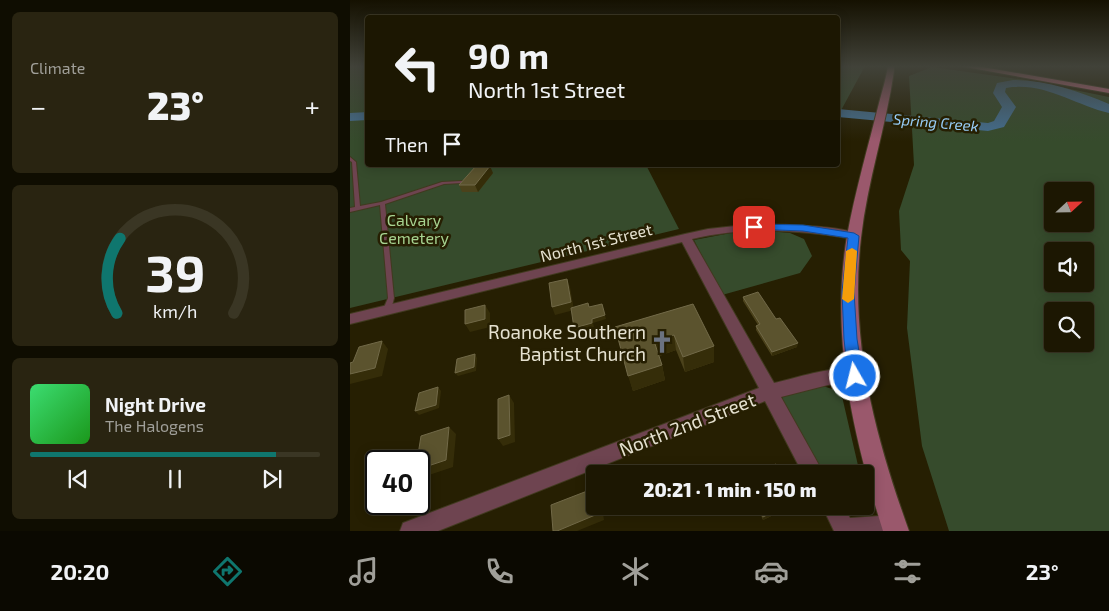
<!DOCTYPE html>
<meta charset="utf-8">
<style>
:root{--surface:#1c1702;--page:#292411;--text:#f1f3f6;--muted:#a09f99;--line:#3a3624;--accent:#0f766e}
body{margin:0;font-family:"Exo 2",sans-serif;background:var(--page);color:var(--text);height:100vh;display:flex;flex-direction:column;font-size:19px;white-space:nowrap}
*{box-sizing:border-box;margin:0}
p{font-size:16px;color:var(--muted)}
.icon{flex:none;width:28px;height:28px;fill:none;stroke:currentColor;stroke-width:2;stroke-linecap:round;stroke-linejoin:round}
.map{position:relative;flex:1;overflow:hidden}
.drawer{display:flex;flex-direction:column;gap:12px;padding:12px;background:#0f0d01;width:350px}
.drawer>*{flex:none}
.top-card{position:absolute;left:15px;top:15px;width:475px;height:152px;border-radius:5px;box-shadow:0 2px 12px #0003,0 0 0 1px var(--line);background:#1c1702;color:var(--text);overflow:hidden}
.needle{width:32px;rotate:68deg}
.fabs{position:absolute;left:694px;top:182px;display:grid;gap:10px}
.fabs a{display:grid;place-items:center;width:50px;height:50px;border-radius:5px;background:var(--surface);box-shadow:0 2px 12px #0003,0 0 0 1px var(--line);font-size:25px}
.speed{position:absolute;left:15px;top:450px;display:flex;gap:10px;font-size:25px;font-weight:700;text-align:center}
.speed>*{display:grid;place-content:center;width:65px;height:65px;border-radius:50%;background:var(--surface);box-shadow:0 2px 12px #0003,0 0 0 1px var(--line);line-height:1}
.speed .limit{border:2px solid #111;border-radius:8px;background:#fff;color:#111}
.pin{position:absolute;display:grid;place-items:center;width:42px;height:42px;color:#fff;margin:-21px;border-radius:10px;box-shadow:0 2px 8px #0006}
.me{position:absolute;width:55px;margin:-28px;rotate:352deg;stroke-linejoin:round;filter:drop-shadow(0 0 4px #0008)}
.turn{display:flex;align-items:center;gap:18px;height:105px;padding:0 20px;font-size:22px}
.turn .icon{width:65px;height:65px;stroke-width:2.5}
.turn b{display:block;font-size:35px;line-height:42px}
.then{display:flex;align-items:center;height:48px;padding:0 20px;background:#0003;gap:10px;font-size:19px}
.big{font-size:38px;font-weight:800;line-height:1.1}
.drawer .card{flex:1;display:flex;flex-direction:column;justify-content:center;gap:8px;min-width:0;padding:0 18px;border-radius:8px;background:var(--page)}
.drawer .dial{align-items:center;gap:0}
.dial svg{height:130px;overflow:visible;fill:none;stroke:var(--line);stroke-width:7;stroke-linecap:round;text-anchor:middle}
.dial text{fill:var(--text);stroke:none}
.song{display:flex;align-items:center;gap:15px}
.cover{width:60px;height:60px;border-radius:8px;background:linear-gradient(135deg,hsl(140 70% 55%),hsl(120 70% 35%))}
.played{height:5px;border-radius:2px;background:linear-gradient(90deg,var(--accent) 85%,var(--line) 85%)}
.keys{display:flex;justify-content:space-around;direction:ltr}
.heat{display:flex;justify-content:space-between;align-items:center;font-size:28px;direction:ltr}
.trip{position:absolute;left:236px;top:465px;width:288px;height:50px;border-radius:5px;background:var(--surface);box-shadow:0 2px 12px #0003,0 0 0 1px var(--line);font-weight:800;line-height:50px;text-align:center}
.dock{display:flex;height:80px;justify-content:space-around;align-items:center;background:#0b0901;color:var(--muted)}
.dock .icon{width:35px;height:35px}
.dock .on{color:var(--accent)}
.dock b{font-size:22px;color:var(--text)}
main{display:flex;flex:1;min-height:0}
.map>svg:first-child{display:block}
.green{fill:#364b2c;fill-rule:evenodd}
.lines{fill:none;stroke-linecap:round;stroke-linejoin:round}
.river{fill:#446f91;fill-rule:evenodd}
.lane-casing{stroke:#413a1f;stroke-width:2}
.street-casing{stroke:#413a1f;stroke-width:2}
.secondary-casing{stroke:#413a1f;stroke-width:2}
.highway-casing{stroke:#413a1f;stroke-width:2}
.lane{fill:#6e4450;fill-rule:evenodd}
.street{fill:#6e4450;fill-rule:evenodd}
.secondary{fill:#9a586c;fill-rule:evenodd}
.highway{fill:#db7494;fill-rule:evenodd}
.wall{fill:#4b421b}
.shaded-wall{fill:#352d09}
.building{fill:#5b532e;stroke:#716948}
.route{fill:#1a73e8;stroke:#114b97}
.slow{fill:#f59e0b}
.labels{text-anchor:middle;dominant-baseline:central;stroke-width:5;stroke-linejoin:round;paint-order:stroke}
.far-water-label{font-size:15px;font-style:italic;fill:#98cdf8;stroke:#261f02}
.park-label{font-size:16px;fill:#a6d390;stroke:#261f02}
.street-label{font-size:16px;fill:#e5e1d0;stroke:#261f02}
.near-poi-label{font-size:19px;fill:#e5e1d0;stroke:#261f02;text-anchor:end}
.near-street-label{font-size:19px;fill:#e5e1d0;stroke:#261f02}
</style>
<main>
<section class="drawer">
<div class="card"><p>Climate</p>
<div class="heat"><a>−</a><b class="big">23°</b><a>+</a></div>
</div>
<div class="card dial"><svg viewBox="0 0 100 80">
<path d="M14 69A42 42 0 1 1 86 69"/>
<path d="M14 69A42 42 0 0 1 16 23" stroke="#0f766e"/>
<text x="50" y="56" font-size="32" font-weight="700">39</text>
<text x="50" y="72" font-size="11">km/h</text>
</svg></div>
<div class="card">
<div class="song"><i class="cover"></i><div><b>Night Drive</b><p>The Halogens</p></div></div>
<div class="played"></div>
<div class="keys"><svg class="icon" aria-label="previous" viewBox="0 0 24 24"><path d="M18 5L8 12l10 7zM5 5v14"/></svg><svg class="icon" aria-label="pause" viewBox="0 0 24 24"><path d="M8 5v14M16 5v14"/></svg><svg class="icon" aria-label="next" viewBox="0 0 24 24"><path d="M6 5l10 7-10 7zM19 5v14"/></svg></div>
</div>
</section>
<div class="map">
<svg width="759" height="531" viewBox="0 0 759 531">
<rect width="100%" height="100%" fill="#261f02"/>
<path class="green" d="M0,66H17L18,165H296L329,229L0,308Z
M488,66H515L488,116Z
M582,67L676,80L759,97V531H599L572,446L557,328L560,261L551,250L549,211L564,165L559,76ZM735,191V224H702V191ZM735,251V284H702V251ZM735,311V344H702V311Z
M419,231L440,233L454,239L462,256L450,273L372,295L344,240L386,232Z
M473,386L491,392L510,474H474L433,402L432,398L435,395Z"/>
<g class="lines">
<path class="river" d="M663,80C696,80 728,91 759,104V113C725,105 693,81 656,88L655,92L666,107L654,127L638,131L488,117V109L638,123L644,121L652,107L643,93L647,83Z
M18,112V120L0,121V113Z"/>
<defs>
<path id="lane" d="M0,157L6,162L10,206L31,202L92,182L112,181L114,182L112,183L94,184L35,204L44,298L41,310L39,312H35L33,310L38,298L30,205L0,212V208L5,207L2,162L0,161Z"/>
<path id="street" d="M395,225C414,224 498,224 510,236L504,239C451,230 395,226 342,239L424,383C447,378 489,363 511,371L513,376L511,381L478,385L431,397L474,474H453L415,401L88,531H50L53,523L61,520L409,388L332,242L0,324V314L335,234L358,229Z
M472,506H493L500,518L544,515L552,518L555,526L553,531H484Z"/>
<path id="secondary" d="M538,66H544V71C536,127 517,182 511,238C499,340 525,436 559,531H533C503,435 480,337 497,236C505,192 518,147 529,103C532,91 536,79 538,66Z"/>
<path id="highway" d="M610,66H627L759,89V93Z"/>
</defs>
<use href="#lane" class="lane-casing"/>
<use href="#street" class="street-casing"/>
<use href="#secondary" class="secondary-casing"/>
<use href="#highway" class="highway-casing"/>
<use href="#lane" class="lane"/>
<use href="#street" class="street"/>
<use href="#secondary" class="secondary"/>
<use href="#highway" class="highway"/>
</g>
<path class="wall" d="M143,173L128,192H112L109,185Z
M393,297L426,319L447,347L422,356L406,330V326L408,325L393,301Z
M343,304L364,346V362L335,372L326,350L309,356L312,365L315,380L283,391L265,327Z
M407,506H442L413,520Z"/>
<path class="shaded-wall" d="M140,166L143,173L128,192L125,185Z
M217,279L220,287L224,310L205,315L202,307Z
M252,304L256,319L243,323L244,327L225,332L224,328L242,319Z
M135,305L140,313V327L120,332L115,324Z
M324,335L326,350L307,357L304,341Z
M32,341L38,349L32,376L0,384V374Z
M448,343L447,347L422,356V352Z
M364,346V362L335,372L333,357Z
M125,354L127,358L126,371L108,376L105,373Z
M312,365L315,380L283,391L278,376Z
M88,387L91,391L89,408L69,415L65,411Z
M159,395L164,403L165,442L153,446L148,439Z
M99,427L106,434L103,467L73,477L69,473V469Z
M249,506H252L254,520L227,531H207Z
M435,506H442L413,520V517Z"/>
<path class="building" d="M126,166H140L125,185H109Z
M217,279L221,302L202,307L199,283Z
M408,292L426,319L430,318L448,343L422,352L406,326L410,324L393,297Z
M238,303L239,307L252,304L255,315L242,319V323L224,328L221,308Z
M343,304L364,346L333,357L324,335L304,341L312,365L278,376L265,327Z
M135,305V319L115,324V310Z
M32,341L25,368L0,374V363L3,362L9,347Z
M125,354L124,367L105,373L107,359Z
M88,387L86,405L65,411L69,393Z
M159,395L160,435L148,439V399Z
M99,427L96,460L69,469V461H67L71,436Z
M426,464L431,474H404Z
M245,488V506H249L250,513L207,531H203L201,505Z
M409,506H435L413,517Z"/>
<linearGradient id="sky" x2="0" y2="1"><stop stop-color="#151101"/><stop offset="0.47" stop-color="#414239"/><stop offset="1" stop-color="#414239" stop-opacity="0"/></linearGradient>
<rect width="759" height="141" fill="url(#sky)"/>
<path class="route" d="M404,224L453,225L504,233L509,236L504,292L507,339L513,376L511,380L505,382L500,380L498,376L494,339L492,292L498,238L453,231L401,229L399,227Z"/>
<path class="slow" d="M502,248L507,251L504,299L498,303L492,299L496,251Z"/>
<defs>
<symbol id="church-bare" viewBox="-9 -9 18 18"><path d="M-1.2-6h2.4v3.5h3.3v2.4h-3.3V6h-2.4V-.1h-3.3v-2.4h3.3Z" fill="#6b7280" stroke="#261f02" stroke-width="2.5" paint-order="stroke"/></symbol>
</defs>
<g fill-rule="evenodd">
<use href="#church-bare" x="296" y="326" width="32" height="32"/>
</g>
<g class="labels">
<g class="far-water-label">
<text transform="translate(586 122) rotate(5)">Spring Creek</text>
</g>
<g class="park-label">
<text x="64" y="219">Calvary<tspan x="64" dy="18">Cemetery</tspan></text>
</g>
<g class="street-label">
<text transform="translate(246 242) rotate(-14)">North 1st Street</text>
</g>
<g class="near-poi-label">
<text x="296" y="331">Roanoke Southern<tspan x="296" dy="22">Baptist Church</tspan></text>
</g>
<g class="near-street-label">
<text transform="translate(337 424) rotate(-21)">North 2nd Street</text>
</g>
</g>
</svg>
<div class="fabs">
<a><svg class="needle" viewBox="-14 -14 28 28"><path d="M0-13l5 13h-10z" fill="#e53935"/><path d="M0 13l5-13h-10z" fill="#a09f99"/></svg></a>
<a><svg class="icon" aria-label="sound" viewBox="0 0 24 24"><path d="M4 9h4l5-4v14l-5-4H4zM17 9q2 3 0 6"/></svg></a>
<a><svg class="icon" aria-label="search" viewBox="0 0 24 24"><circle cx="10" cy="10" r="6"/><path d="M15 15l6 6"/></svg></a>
</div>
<div class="speed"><div class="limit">40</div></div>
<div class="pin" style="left:404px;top:227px;background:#d93025"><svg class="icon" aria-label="arrive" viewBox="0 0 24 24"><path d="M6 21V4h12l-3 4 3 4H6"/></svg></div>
<svg class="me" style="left:505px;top:376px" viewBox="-20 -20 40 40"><circle r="17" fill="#1a73e8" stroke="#fff" stroke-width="3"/><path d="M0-11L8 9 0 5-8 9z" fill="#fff"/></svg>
<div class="trip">20:21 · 1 min · 150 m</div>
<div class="top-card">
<div class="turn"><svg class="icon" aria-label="left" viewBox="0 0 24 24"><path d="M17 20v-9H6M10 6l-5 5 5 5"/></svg><div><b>90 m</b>North 1st Street</div></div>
<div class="then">Then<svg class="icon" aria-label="arrive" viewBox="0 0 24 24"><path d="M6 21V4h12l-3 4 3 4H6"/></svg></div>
</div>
</div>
</main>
<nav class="dock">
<b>20:20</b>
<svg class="icon on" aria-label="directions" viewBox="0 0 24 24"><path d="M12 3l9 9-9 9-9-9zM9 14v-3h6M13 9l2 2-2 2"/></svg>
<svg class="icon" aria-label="music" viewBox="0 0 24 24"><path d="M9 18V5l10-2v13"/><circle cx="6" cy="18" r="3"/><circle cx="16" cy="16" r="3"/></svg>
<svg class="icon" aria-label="phone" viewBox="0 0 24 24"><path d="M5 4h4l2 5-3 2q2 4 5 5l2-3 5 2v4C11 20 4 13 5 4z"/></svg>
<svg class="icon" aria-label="climate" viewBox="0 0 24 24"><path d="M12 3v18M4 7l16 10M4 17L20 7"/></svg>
<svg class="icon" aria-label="car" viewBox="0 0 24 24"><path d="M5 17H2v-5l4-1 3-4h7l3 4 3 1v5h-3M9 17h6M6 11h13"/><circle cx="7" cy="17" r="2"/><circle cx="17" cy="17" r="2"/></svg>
<svg class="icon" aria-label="filters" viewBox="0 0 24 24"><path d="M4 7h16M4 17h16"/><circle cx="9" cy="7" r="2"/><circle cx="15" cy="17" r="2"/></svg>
<b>23°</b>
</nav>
